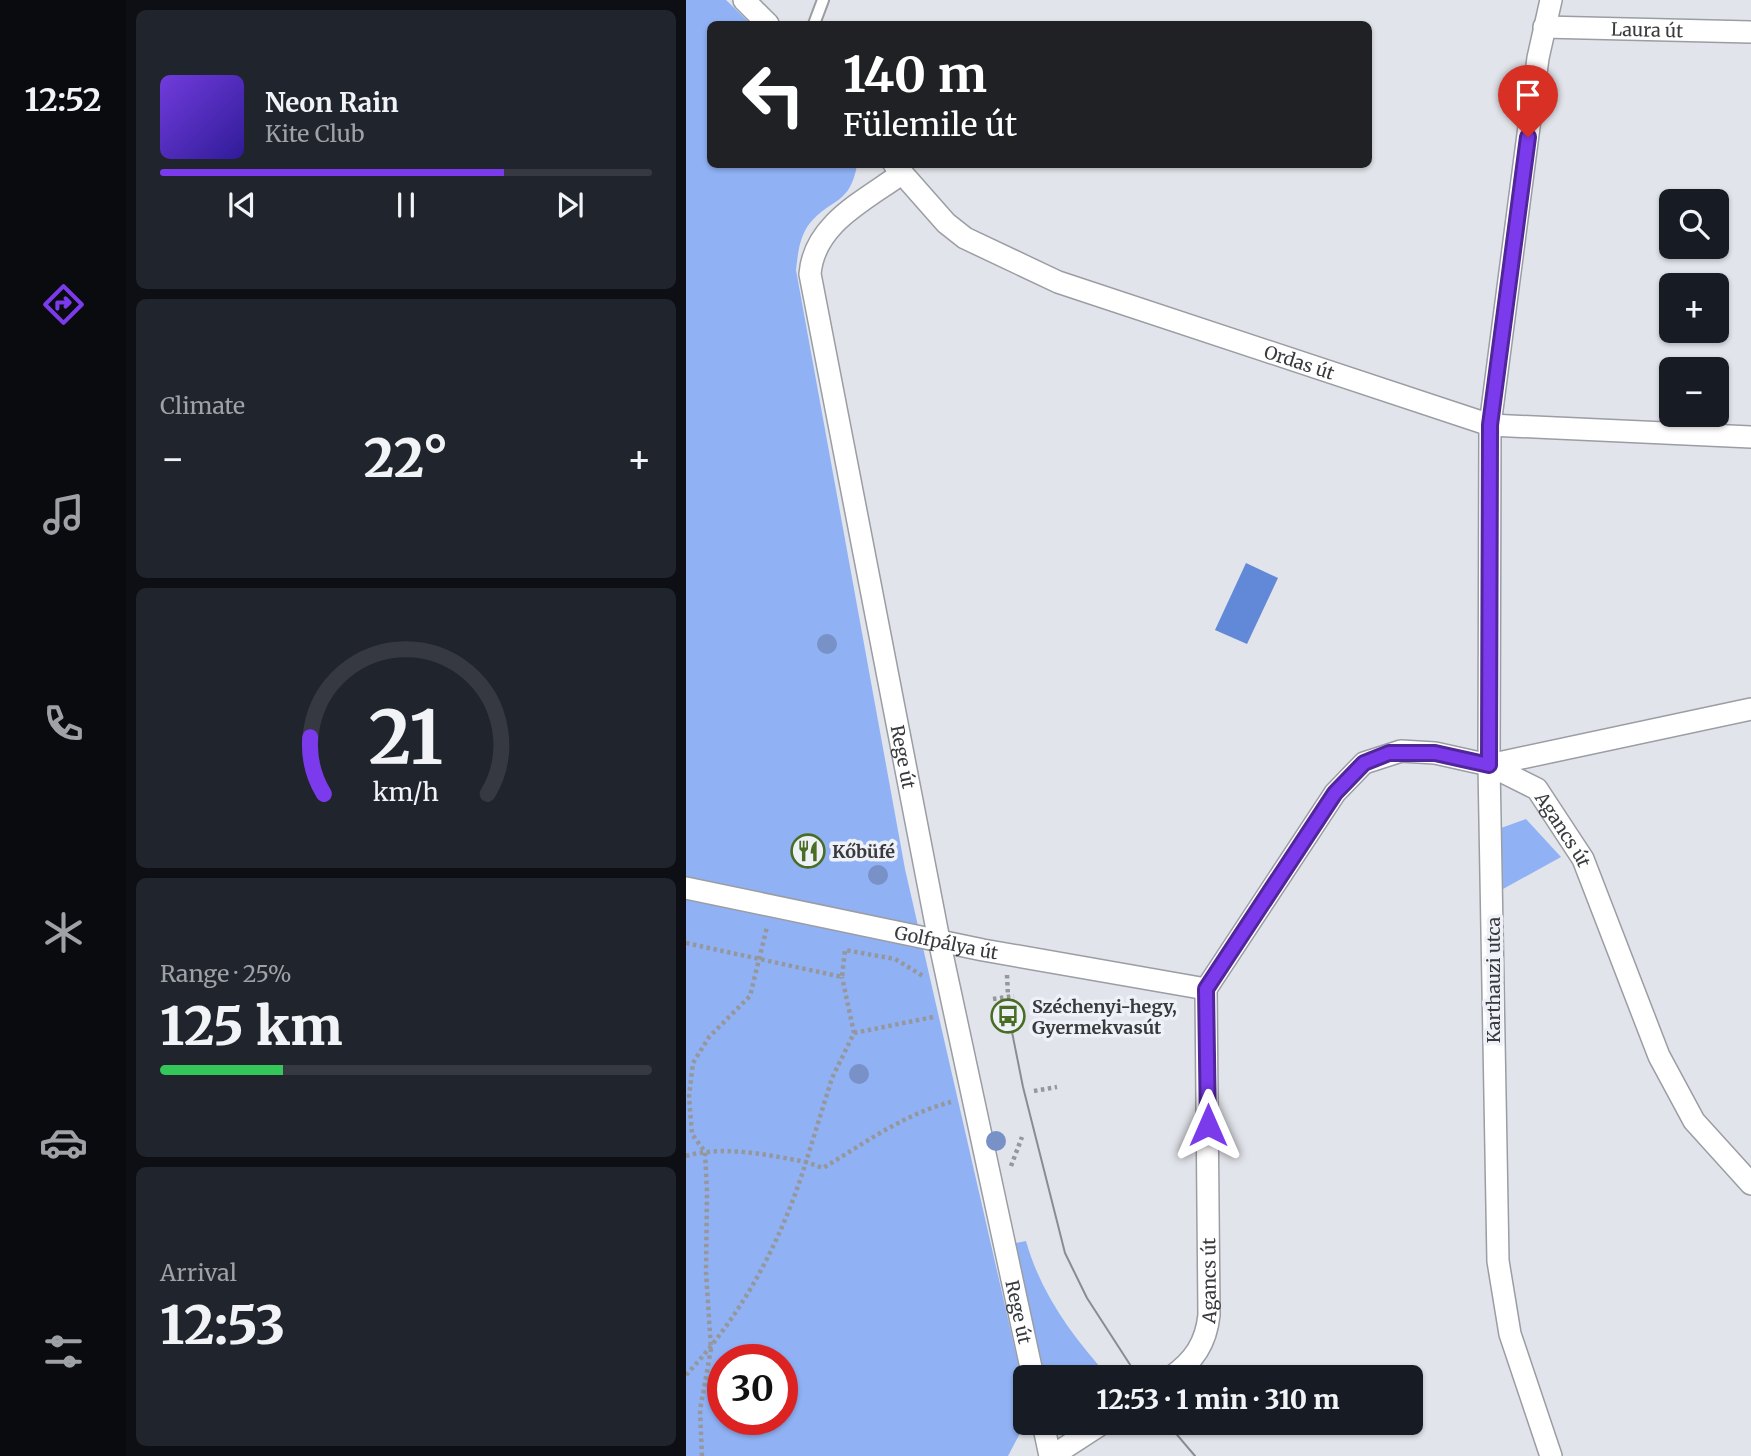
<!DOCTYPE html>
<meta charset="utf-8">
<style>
:root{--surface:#171b24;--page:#20242c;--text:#f1f3f6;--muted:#9ea1a6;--line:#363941;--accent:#7c3aed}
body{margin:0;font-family:Merriweather,serif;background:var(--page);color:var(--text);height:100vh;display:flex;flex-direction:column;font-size:26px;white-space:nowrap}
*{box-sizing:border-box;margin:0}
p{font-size:23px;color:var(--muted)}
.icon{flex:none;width:38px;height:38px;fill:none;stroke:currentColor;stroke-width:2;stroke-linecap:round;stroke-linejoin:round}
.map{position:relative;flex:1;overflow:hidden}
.drawer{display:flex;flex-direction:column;gap:10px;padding:10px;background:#0d0f14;width:560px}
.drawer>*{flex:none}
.top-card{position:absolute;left:21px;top:21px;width:665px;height:147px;border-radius:10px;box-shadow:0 2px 5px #0004;background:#202124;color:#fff;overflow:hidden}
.controls{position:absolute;left:973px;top:189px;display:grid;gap:14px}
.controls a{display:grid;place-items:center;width:70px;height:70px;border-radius:10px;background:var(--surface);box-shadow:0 2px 5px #0004;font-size:35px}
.speed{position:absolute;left:21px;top:1344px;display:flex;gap:14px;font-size:35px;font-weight:700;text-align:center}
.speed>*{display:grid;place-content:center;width:91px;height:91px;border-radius:50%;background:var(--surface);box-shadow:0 2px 5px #0004;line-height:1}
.speed .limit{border:10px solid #d22;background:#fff;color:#111}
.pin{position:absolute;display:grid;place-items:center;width:60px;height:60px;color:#fff;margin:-72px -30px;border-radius:50% 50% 50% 0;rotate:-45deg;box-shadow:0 0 7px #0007}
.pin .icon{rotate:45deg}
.me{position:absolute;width:77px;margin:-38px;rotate:0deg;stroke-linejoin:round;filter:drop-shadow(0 0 5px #0008)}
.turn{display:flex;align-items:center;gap:24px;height:147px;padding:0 21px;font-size:32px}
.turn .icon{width:91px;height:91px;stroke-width:2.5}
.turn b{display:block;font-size:49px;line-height:60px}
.big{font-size:52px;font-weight:800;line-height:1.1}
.drawer .tile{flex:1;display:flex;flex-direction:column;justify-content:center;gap:10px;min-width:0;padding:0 24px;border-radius:10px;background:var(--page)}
.drawer .dial{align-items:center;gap:0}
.dial svg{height:182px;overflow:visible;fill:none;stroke:var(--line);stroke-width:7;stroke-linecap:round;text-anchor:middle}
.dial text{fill:var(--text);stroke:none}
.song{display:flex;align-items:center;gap:21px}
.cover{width:84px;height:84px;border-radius:10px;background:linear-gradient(135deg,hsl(260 70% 55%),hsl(250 70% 35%))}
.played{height:7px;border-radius:4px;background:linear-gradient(90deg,var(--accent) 70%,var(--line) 70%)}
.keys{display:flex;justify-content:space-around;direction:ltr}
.heat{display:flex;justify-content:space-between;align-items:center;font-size:38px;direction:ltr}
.charge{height:10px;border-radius:5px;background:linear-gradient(90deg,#34c759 25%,var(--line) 0)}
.trip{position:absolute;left:327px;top:1365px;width:410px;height:70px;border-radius:10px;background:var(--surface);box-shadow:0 2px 5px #0004;font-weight:800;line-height:70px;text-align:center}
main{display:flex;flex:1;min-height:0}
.tabs{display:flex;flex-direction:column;width:126px;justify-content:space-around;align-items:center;background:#090b0e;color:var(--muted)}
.tabs .icon{width:49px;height:49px}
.tabs .active{color:var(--accent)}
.tabs b{font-size:32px;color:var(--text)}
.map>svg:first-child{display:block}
.green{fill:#90b2f5;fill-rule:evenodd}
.water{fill:#6189d8}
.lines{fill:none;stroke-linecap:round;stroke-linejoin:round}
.lane-casing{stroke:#9a9da3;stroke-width:14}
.street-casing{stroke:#9a9da3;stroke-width:24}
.path{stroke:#95979c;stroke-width:4.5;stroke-dasharray:3.5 3.5;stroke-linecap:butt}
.lane{stroke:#fff;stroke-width:10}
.street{stroke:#fff;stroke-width:21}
.tram{stroke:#8a8c91;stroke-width:2}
.tree{fill:#7891c7}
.route-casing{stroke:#51269a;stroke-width:18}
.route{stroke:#7c3aed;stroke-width:12}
.labels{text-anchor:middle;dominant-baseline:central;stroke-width:7;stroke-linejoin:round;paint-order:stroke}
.street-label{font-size:18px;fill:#393a3d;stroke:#eef1f7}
.poi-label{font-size:18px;font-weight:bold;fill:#393a3d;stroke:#eef1f7;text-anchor:start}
</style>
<main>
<nav class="tabs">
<b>12:52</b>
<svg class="icon active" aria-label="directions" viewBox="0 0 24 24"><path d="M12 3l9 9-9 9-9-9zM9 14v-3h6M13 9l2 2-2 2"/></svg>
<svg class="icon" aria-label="music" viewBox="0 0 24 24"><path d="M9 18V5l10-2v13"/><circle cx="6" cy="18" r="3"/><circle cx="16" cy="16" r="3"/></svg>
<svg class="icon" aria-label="phone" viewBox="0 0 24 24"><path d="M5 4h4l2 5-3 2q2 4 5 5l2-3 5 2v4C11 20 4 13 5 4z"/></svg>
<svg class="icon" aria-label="climate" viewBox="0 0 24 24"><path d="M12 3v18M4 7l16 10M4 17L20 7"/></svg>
<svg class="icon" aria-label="car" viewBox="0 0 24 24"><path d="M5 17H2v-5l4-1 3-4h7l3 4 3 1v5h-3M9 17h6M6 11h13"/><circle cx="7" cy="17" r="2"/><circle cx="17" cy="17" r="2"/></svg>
<svg class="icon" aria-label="filters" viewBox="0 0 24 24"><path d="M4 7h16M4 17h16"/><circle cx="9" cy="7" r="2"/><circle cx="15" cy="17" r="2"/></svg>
</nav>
<section class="drawer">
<div class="tile">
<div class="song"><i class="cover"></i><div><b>Neon Rain</b><p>Kite Club</p></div></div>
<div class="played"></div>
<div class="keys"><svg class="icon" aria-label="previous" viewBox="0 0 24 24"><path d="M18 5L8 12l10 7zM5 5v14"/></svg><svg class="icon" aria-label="pause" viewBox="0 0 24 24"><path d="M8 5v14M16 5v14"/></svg><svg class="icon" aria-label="next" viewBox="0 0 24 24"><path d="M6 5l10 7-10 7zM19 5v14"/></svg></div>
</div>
<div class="tile"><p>Climate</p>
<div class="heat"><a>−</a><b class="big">22°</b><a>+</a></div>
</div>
<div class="tile dial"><svg viewBox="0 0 100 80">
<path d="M14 69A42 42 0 1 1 86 69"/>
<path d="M14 69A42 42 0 0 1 8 44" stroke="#7c3aed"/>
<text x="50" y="56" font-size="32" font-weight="700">21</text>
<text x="50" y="72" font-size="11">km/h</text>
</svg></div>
<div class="tile"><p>Range · 25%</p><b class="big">125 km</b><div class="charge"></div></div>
<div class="tile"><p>Arrival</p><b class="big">12:53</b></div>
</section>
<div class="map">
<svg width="1065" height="1456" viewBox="0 0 1065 1456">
<rect width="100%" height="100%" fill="#e1e4ea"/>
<path class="green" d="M0,0H40L65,24H24V164L171,165C164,205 145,198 124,223C113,237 112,254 110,270L219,869L339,1393L340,1422L322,1456H0ZM37,1360H96V1419H37Z
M840,819L875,857L817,889L815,828Z
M340,1241C355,1294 386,1336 423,1377H357L325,1244Z"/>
<path class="water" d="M560,563L592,578L561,644L529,630Z"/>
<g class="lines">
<defs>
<path id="lane" d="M128,24L137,0"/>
<g id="street">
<path d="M58,0L82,24"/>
<path id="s1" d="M858,27L1065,32"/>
<path id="s2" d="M208,164L260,223L279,238L372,282L804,425L1065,437"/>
<path id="s3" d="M215,174C178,201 128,224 124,274L253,940L347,1377"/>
<path d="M803,765L1065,709"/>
<path id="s4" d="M0,888L297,950L520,989"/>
<path id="s5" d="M485,1377C508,1361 520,1343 523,1315L520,989L649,793L678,763L715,751L749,753L803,765L851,789L897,859L973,1056L1008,1121L1065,1184"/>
<path d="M357,1423L364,1456"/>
<path d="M366,1456L417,1423"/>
<path d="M865,1456L824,1334L812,1261L803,765L804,425L852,58L865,0"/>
</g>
</defs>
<use href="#lane" class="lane-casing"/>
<use href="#street" class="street-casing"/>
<path class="path" d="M0,943L156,977L159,950L209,959L237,976
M321,975L322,996
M307,999L328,996
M168,1033L247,1017
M348,1091L371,1087
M0,1156C38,1145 82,1155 120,1162L146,1078L168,1033L156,977
M325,1166L336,1137
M0,1375C57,1314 95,1242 120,1162L137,1168C179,1143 218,1114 265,1102
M16,1456L14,1410L25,1349L20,1272L21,1192L19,1152L6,1134L3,1096L7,1063L23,1037L64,996L81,927"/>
<use href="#lane" class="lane"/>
<use href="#street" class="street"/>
<path class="tram" d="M320,1002L337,1087L379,1253L401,1298L452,1377
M481,1423L509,1456"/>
</g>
<g class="tree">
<circle cx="141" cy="644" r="10"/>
<circle cx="192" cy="875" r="10"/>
<circle cx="173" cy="1074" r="10"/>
<circle cx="310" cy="1141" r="10"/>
</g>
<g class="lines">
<defs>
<path id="route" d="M522,1125L520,989L649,793L678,763L703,753H749L803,765L804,425L842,137"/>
</defs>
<use href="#route" class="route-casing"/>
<use href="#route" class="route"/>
</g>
<defs>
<symbol id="restaurant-ring" viewBox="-11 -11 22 22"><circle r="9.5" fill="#eef1f7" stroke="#496d25" stroke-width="1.5"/><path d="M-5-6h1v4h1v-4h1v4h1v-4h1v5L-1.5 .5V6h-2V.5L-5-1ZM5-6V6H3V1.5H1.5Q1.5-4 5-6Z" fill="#496d25"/></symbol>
<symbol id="bus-ring" viewBox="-11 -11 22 22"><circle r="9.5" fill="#eef1f7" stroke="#496d25" stroke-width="1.5"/><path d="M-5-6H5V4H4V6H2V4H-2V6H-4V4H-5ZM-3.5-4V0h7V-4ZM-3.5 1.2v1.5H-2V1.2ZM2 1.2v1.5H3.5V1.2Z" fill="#496d25"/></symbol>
</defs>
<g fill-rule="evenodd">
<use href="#restaurant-ring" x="103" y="832" width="38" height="38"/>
<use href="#bus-ring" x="303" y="997" width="38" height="38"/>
</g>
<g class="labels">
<g class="street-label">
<text stroke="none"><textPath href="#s1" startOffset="103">Laura út</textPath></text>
<text stroke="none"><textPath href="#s2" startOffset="460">Ordas út</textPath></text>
<text stroke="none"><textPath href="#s3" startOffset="632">Rege út</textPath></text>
<text stroke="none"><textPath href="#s5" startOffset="908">Agancs út</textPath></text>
<text stroke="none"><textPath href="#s4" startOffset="266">Golfpálya út</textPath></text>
<text transform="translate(807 980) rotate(-90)">Karthauzi utca</text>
<text stroke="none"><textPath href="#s5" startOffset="110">Agancs út</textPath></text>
<text stroke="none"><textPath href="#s3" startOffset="1199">Rege út</textPath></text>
</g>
<g class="poi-label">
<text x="146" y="851">Kőbüfé</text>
<text x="346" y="1006">Széchenyi-hegy,<tspan x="346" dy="21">Gyermekvasút</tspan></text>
</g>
</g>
</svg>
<div class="controls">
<a><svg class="icon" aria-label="search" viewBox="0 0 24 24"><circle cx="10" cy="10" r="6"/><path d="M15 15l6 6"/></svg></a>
<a>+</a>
<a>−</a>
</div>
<div class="speed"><div class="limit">30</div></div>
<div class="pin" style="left:842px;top:137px;background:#d93025"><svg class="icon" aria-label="arrive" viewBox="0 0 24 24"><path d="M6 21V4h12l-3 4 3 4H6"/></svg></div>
<svg class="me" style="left:522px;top:1125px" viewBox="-20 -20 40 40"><path d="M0-17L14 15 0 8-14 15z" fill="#7c3aed" stroke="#fff" stroke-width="4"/></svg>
<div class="trip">12:53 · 1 min · 310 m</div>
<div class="top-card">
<div class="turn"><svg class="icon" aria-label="left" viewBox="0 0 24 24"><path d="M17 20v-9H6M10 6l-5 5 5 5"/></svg><div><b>140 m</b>Fülemile út</div></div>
</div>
</div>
</main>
